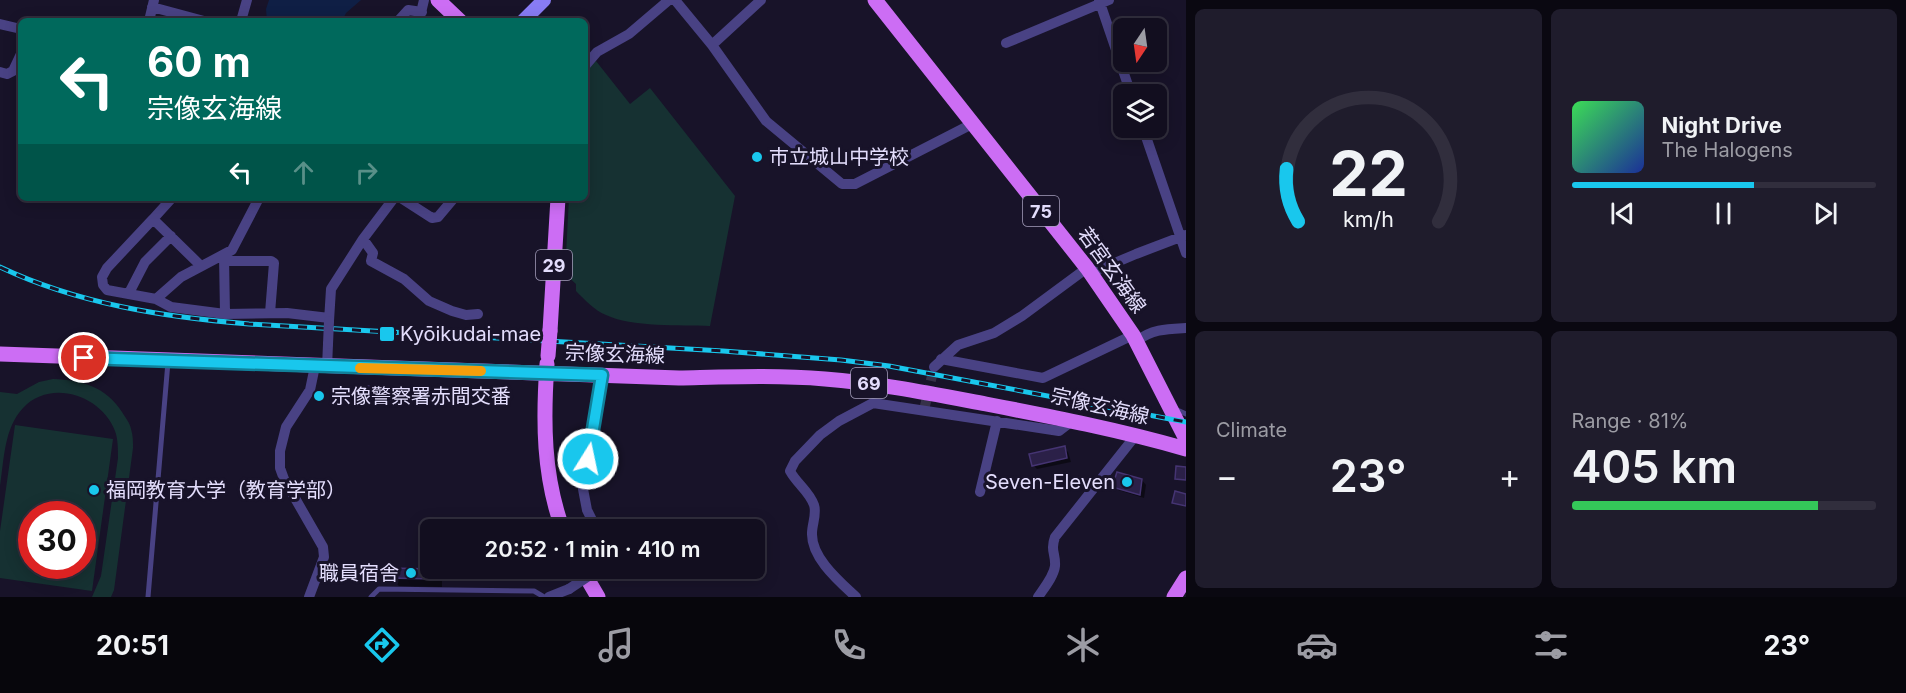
<!DOCTYPE html>
<meta charset="utf-8">
<style>
:root{--surface:#120e1f;--page:#1f1c2c;--text:#f1f3f6;--muted:#9c9ca4;--line:#312e3d;--accent:#19c7ed}
body{margin:0;font-family:Inter,"Noto Sans JP",sans-serif;background:var(--page);color:var(--text);height:100vh;display:flex;flex-direction:column;font-size:22px;white-space:nowrap}
*{box-sizing:border-box;margin:0}
p{font-size:20px;color:var(--muted)}
.icon{flex:none;width:33px;height:33px;fill:none;stroke:currentColor;stroke-width:2;stroke-linecap:round;stroke-linejoin:round}
.map{position:relative;flex:1;overflow:hidden}
.sheet{display:flex;flex-direction:column;gap:9px;padding:9px;background:#0a0811;width:720px}
.sheet>*{flex:none}
.banner{position:absolute;left:18px;top:18px;width:570px;height:183px;border-radius:9px;box-shadow:0 3px 15px #0003,0 0 0 2px var(--line);background:#00695c;color:#fff;overflow:hidden}
.needle{width:39px;rotate:193deg}
.tools{position:absolute;left:1113px;top:18px;display:grid;gap:12px}
.tools a{display:grid;place-items:center;width:54px;height:54px;border-radius:9px;background:var(--surface);box-shadow:0 3px 15px #0003,0 0 0 2px var(--line);font-size:30px}
.speed{position:absolute;left:18px;top:501px;display:flex;gap:12px;font-size:30px;font-weight:700;text-align:center}
.speed>*{display:grid;place-content:center;width:78px;height:78px;border-radius:50%;background:var(--surface);box-shadow:0 3px 15px #0003,0 0 0 2px var(--line);line-height:1}
.speed .limit{border:9px solid #d22;background:#fff;color:#111}
.pin{position:absolute;display:grid;place-items:center;width:51px;height:51px;color:#fff;margin:-26px;border:3px solid #fff;border-radius:50%;box-shadow:0 2px 6px #0007}
.me{position:absolute;width:66px;margin:-33px;rotate:10deg;stroke-linejoin:round;filter:drop-shadow(0 0 4px #0008)}
.turn{display:flex;align-items:center;gap:21px;height:126px;padding:0 30px;font-size:27px}
.turn .icon{width:78px;height:78px;stroke-width:2.5}
.turn b{display:block;font-size:42px;line-height:51px}
.lanes{display:flex;align-items:center;height:57px;padding:0 30px;background:#0003;justify-content:center;gap:30px;direction:ltr}
.lanes .off{opacity:.35}
.big{font-size:45px;font-weight:600;line-height:1.1}
.sheet .tile{flex:1;display:flex;flex-direction:column;justify-content:center;gap:9px;min-width:0;padding:0 21px;border-radius:9px;background:var(--page)}
.sheet .dial{align-items:center;gap:0}
.dial svg{height:156px;overflow:visible;fill:none;stroke:var(--line);stroke-width:7;stroke-linecap:round;text-anchor:middle}
.dial text{fill:var(--text);stroke:none}
.song{display:flex;align-items:center;gap:18px}
.cover{width:72px;height:72px;border-radius:9px;background:linear-gradient(135deg,hsl(130 70% 55%),hsl(230 70% 35%))}
.played{height:6px;border-radius:3px;background:linear-gradient(90deg,var(--accent) 60%,var(--line) 60%)}
.keys{display:flex;justify-content:space-around;direction:ltr}
.heat{display:flex;justify-content:space-between;align-items:center;font-size:33px;direction:ltr}
.charge{height:9px;border-radius:4px;background:linear-gradient(90deg,#34c759 81%,var(--line) 0)}
.sheet .tiles{flex:1;display:grid;gap:9px;grid-template-columns:repeat(2,1fr)}
.trip{position:absolute;left:420px;top:519px;width:345px;height:60px;border-radius:9px;background:var(--surface);box-shadow:0 3px 15px #0003,0 0 0 2px var(--line);font-weight:600;line-height:60px;text-align:center}
.menu{display:flex;height:96px;justify-content:space-around;align-items:center;background:#07060c;color:var(--muted)}
.menu .icon{width:42px;height:42px}
.menu .active{color:var(--accent)}
.menu b{font-size:27px;color:var(--text)}
main{display:flex;flex:1;min-height:0}
.map>svg:first-child{display:block}
.green{fill:#163132;fill-rule:evenodd}
.water{fill:#0f1f45}
.shadow{fill:#0007}
.building{fill:#2b2048;stroke:#453472;stroke-width:1.5}
.lines{fill:none;stroke-linecap:round;stroke-linejoin:round}
.street-tunnel{stroke:#363149;stroke-width:10;stroke-dasharray:10 5;stroke-linecap:butt}
.lane{stroke:#494284;stroke-width:5}
.street{stroke:#494284;stroke-width:10}
.secondary{stroke:#887cf5;stroke-width:14}
.primary{stroke:#cc6df4;stroke-width:15}
.rail-casing{stroke:#19c7ed;stroke-width:5}
.rail{stroke:#181329;stroke-width:3;stroke-dasharray:9;stroke-linecap:butt}
.street-bridge{stroke:#494284;stroke-width:10}
.primary-bridge{stroke:#cc6df4;stroke-width:15}
.route-casing{stroke:#10819a;stroke-width:15}
.route{stroke:#19c7ed;stroke-width:10}
.slow{stroke:#f59e0b;stroke-width:10}
.poi-dot{fill:#19c7ed;stroke:#181329;stroke-width:2}
.labels{text-anchor:middle;dominant-baseline:central;stroke-width:6;stroke-linejoin:round;paint-order:stroke}
.shield{fill:#181329;stroke:#a6a0bd;stroke-width:1.5}
.shield-label{font-size:18px;font-weight:bold;fill:#e3ddfc}
.poi-label{font-size:20px;fill:#e3ddfc;stroke:#181329;text-anchor:start}
.street-label{font-size:20px;fill:#e3ddfc;stroke:#181329}
</style>
<main>
<div class="map">
<svg width="1186" height="597" viewBox="0 0 1186 597">
<rect width="100%" height="100%" fill="#181329"/>
<path class="green" d="M596,61L630,104L650,88L735,196L710,326C681,325 631,327 606,315C594,310 585,300 576,291V284L565,274L569,198H585V71Z
M53,379C82,380 106,387 122,412C125,417 130,423 131,429C133,435 133,442 133,448L114,590L111,597H92L101,576L118,458C118,449 118,439 115,431C102,396 51,378 23,408C4,428 4,460 0,486V392L17,394L39,382Z
M15,425L113,439L92,591L0,578V531ZM32,514H82V566H32Z"/>
<path class="water" d="M269,0H361L346,13L342,21H267L266,9Z"/>
<path class="shadow" d="M407,389L411,394V405L373,403L369,399Z
M1064,448L1068,452L1071,462L1037,469L1033,465Z
M1142,480L1146,485L1144,498L1118,490L1114,486Z
M433,571L442,580V587L399,586L390,577Z"/>
<path class="building" d="M368,386L408,388L407,401L367,399Z
M1065,446L1067,458L1032,466L1029,454Z
M1176,466L1186,467V480L1175,479Z
M1117,472L1142,479L1140,495L1112,487Z
M1175,491L1186,494V506L1172,503Z
M389,568L434,569V579L389,578Z"/>
<g class="lines">
<path class="street-tunnel" d="M924,410L934,367"/>
<path class="lane" d="M1175,409L1186,414
M148,597L168,362
M371,597L379,589L534,591L544,597"/>
<path class="street" d="M675,0L712,45L766,121L842,184H855L972,124
M1099,0L1131,94
M152,7L204,21
M149,21L154,0
M241,21L247,0
M398,21L408,10L422,12
M419,21L424,0
M0,24L21,29
M1006,43L1109,0
M712,45L761,0
M585,66L597,52L629,34L669,0
M0,72L7,74L13,71L21,54
M1143,128L1186,253
M172,198L153,219L201,266
M401,198L432,218L438,217L454,198
M153,219L107,268L102,277L103,285L107,290L156,299L171,307L225,314L287,313L329,318
M363,239L373,253L371,261L404,279L429,301L452,311L466,315L478,314
M224,256L225,314
M225,261H271L274,263L270,313
M129,293L145,262L171,236
M156,299L181,277L232,250L259,198
M329,321L331,289L363,239L394,198
M1137,341C1152,329 1168,329 1186,328
M941,359L1043,378L1133,335
M327,367L328,344
M934,367L958,345L994,333L1022,316L1087,268L1096,271L1136,254L1186,235
M980,492L997,421
M597,530L587,510L583,489L602,375
M309,597L324,557L323,547L284,479L280,468V451L286,427L310,390L315,366
M549,597L569,589
M856,597C840,582 811,558 812,533C812,524 817,514 814,505C809,491 797,484 790,471L795,461L820,435L839,421L873,403L1059,431L1072,421
M1038,597C1044,588 1054,576 1055,566C1056,554 1050,551 1055,537L1136,435"/>
<path class="secondary" d="M523,21L544,0"/>
<path class="primary" d="M438,0L460,21
M875,0L1087,268L1133,335L1185,437
M550,331L558,198
M0,354L679,378C728,377 776,375 825,379C879,383 933,394 986,404C1053,417 1120,430 1186,449
M547,364C543,420 543,476 563,530
M581,568L598,597
M1174,597L1186,578"/>
<defs>
<path id="rail" d="M0,267C78,304 164,317 249,324L723,351L841,360L889,366L1186,422"/>
</defs>
<use href="#rail" class="rail-casing"/>
<use href="#rail" class="rail"/>
<path class="street-bridge" d="M328,344L329,321
M569,589L599,569"/>
<path class="primary-bridge" d="M548,356L550,331"/>
</g>
<g class="lines">
<defs>
<path id="route" d="M84,358L602,375L588,459"/>
</defs>
<use href="#route" class="route-casing"/>
<use href="#route" class="route"/>
<path class="slow" d="M360,368L481,371"/>
</g>
<g class="poi-dot">
<circle cx="757" cy="157" r="6"/>
<rect x="379" y="326" width="16" height="16" rx="3"/>
<circle cx="319" cy="396" r="6"/>
<circle cx="1127" cy="482" r="6"/>
<circle cx="94" cy="490" r="6"/>
<circle cx="411" cy="573" r="6"/>
</g>
<g class="labels">
<g class="shield">
<rect x="1023" y="196" width="36" height="30" rx="4.5"/>
<rect x="536" y="250" width="36" height="30" rx="4.5"/>
<rect x="851" y="368" width="36" height="30" rx="4.5"/>
</g>
<g class="shield-label">
<text x="1041" y="211">75</text>
<text x="554" y="265">29</text>
<text x="869" y="383">69</text>
</g>
<g class="poi-label">
<text x="769" y="157">市立城山中学校</text>
<text x="400" y="334">Kyōikudai-mae</text>
<text x="331" y="396">宗像警察署赤間交番</text>
<text x="1115" y="482" text-anchor="end">Seven-Eleven</text>
<text x="106" y="490">福岡教育大学（教育学部）</text>
<text x="399" y="573" text-anchor="end">職員宿舎</text>
</g>
<g class="street-label">
<text transform="translate(1112 270) rotate(54)">若宮玄海線</text>
<text transform="translate(615 354) rotate(2)">宗像玄海線</text>
<text transform="translate(1100 406) rotate(13)">宗像玄海線</text>
</g>
</g>
</svg>
<div class="tools">
<a><svg class="needle" viewBox="-14 -14 28 28"><path d="M0-13l5 13h-10z" fill="#e53935"/><path d="M0 13l5-13h-10z" fill="#9c9ca4"/></svg></a>
<a><svg class="icon" aria-label="layers" viewBox="0 0 24 24"><path d="M12 4l9 5-9 5-9-5zM3 14l9 5 9-5"/></svg></a>
</div>
<div class="speed"><div class="limit">30</div></div>
<div class="pin" style="left:84px;top:358px;background:#d93025"><svg class="icon" aria-label="arrive" viewBox="0 0 24 24"><path d="M6 21V4h12l-3 4 3 4H6"/></svg></div>
<svg class="me" style="left:588px;top:459px" viewBox="-20 -20 40 40"><circle r="17" fill="#19c7ed" stroke="#fff" stroke-width="3"/><path d="M0-11L8 9 0 5-8 9z" fill="#fff"/></svg>
<div class="trip">20:52 · 1 min · 410 m</div>
<div class="banner">
<div class="turn"><svg class="icon" aria-label="left" viewBox="0 0 24 24"><path d="M17 20v-9H6M10 6l-5 5 5 5"/></svg><div><b>60 m</b>宗像玄海線</div></div>
<div class="lanes"><svg class="icon" aria-label="left" viewBox="0 0 24 24"><path d="M17 20v-9H6M10 6l-5 5 5 5"/></svg><svg class="icon off" aria-label="ahead" viewBox="0 0 24 24"><path d="M12 20V5M6 11l6-6 6 6"/></svg><svg class="icon off" aria-label="right" viewBox="0 0 24 24"><path d="M7 20v-9h11M14 6l5 5-5 5"/></svg></div>
</div>
</div>
<section class="sheet">
<div class="tiles">
<div class="tile dial"><svg viewBox="0 0 100 80">
<path d="M14 69A42 42 0 1 1 86 69"/>
<path d="M14 69A42 42 0 0 1 8 42" stroke="#19c7ed"/>
<text x="50" y="56" font-size="32" font-weight="700">22</text>
<text x="50" y="72" font-size="11">km/h</text>
</svg></div>
<div class="tile">
<div class="song"><i class="cover"></i><div><b>Night Drive</b><p>The Halogens</p></div></div>
<div class="played"></div>
<div class="keys"><svg class="icon" aria-label="previous" viewBox="0 0 24 24"><path d="M18 5L8 12l10 7zM5 5v14"/></svg><svg class="icon" aria-label="pause" viewBox="0 0 24 24"><path d="M8 5v14M16 5v14"/></svg><svg class="icon" aria-label="next" viewBox="0 0 24 24"><path d="M6 5l10 7-10 7zM19 5v14"/></svg></div>
</div>
<div class="tile"><p>Climate</p>
<div class="heat"><a>−</a><b class="big">23°</b><a>+</a></div>
</div>
<div class="tile"><p>Range · 81%</p><b class="big">405 km</b><div class="charge"></div></div>
</div>
</section>
</main>
<nav class="menu">
<b>20:51</b>
<svg class="icon active" aria-label="directions" viewBox="0 0 24 24"><path d="M12 3l9 9-9 9-9-9zM9 14v-3h6M13 9l2 2-2 2"/></svg>
<svg class="icon" aria-label="music" viewBox="0 0 24 24"><path d="M9 18V5l10-2v13"/><circle cx="6" cy="18" r="3"/><circle cx="16" cy="16" r="3"/></svg>
<svg class="icon" aria-label="phone" viewBox="0 0 24 24"><path d="M5 4h4l2 5-3 2q2 4 5 5l2-3 5 2v4C11 20 4 13 5 4z"/></svg>
<svg class="icon" aria-label="climate" viewBox="0 0 24 24"><path d="M12 3v18M4 7l16 10M4 17L20 7"/></svg>
<svg class="icon" aria-label="car" viewBox="0 0 24 24"><path d="M5 17H2v-5l4-1 3-4h7l3 4 3 1v5h-3M9 17h6M6 11h13"/><circle cx="7" cy="17" r="2"/><circle cx="17" cy="17" r="2"/></svg>
<svg class="icon" aria-label="filters" viewBox="0 0 24 24"><path d="M4 7h16M4 17h16"/><circle cx="9" cy="7" r="2"/><circle cx="15" cy="17" r="2"/></svg>
<b>23°</b>
</nav>
